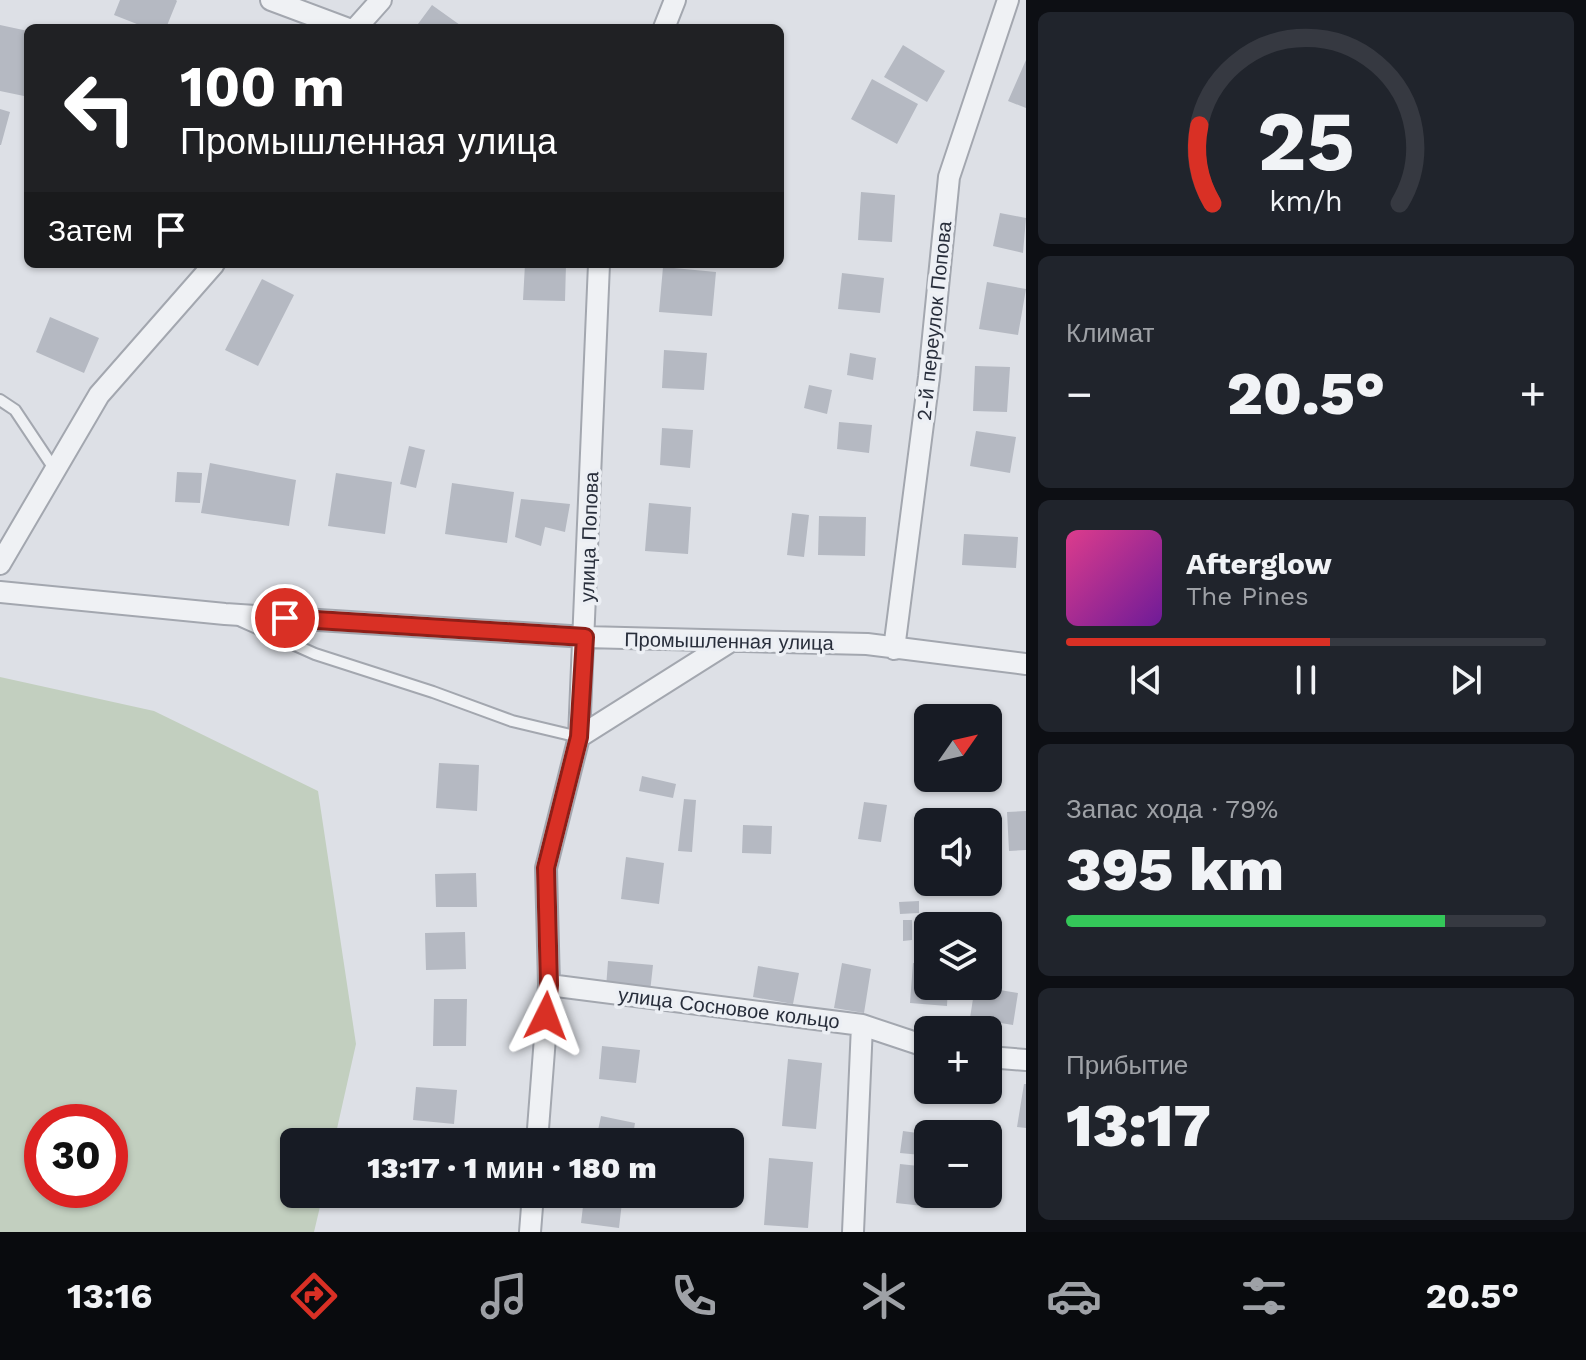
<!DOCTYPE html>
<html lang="ru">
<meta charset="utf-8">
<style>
:root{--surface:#171b24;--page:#20242c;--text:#f1f3f6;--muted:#9ea1a6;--line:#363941;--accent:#d93025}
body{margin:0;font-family:"Work Sans",sans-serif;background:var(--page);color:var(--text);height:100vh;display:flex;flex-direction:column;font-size:30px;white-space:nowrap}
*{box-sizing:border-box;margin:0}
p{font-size:26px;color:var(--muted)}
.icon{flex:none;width:44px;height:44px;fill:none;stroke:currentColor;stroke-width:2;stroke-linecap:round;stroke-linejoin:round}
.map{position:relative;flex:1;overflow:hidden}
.details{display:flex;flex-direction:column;gap:12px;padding:12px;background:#0d0f14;width:560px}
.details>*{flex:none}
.banner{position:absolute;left:24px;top:24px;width:760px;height:244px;border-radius:12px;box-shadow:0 2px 6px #0004;background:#202124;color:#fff;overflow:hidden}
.needle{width:52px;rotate:56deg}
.controls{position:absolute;left:914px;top:704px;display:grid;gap:16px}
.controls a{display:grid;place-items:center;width:88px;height:88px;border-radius:12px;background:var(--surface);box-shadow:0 2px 6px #0004;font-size:40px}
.speed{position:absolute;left:24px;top:1104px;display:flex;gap:16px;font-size:40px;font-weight:700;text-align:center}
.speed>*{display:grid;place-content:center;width:104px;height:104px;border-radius:50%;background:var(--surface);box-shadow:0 2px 6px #0004;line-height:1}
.speed .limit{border:12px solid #d22;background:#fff;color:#111}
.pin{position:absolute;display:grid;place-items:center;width:68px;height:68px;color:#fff;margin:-34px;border:4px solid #fff;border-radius:50%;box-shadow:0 2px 8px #0007}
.me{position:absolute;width:88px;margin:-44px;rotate:3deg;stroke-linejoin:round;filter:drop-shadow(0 0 6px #0008)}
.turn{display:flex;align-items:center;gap:28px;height:168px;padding:0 24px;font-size:36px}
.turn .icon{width:104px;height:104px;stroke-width:2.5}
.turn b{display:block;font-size:56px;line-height:68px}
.then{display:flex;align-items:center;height:76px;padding:0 24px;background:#0003;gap:16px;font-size:30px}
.big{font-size:60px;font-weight:800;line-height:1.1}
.details .tile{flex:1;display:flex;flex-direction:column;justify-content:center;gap:12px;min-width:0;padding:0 28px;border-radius:12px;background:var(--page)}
.details .dial{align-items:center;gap:0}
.dial svg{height:208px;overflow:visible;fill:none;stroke:var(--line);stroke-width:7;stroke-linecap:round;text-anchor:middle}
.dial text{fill:var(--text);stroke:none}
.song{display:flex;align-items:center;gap:24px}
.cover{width:96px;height:96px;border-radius:12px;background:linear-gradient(135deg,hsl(330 70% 55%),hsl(280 70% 35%))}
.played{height:8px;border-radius:4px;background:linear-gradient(90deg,var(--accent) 55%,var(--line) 55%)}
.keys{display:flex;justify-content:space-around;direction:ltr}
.heat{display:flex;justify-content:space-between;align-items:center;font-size:44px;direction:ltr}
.charge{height:12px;border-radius:6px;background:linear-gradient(90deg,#34c759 79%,var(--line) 0)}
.trip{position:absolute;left:280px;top:1128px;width:464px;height:80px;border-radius:12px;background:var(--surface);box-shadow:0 2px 6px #0004;font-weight:800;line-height:80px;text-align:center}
.dock{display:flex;height:128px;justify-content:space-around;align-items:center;background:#090b0e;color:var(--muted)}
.dock .icon{width:56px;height:56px}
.dock .selected{color:var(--accent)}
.dock b{font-size:36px;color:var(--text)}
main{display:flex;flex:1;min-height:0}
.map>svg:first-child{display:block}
.green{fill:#c2cfbf;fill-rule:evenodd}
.building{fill:#b5b9c2}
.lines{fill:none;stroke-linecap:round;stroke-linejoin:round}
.service-casing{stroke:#a3a7af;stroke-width:14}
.minor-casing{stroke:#a3a7af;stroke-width:24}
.service{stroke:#eff1f4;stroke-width:10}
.minor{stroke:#eff1f4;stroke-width:20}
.route-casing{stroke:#8d1f18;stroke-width:20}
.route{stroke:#d93025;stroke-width:14}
.labels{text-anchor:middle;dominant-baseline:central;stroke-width:7;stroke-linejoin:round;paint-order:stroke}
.street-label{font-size:20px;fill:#282e3b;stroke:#eceff4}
</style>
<main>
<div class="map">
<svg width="1026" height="1232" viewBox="0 0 1026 1232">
<rect width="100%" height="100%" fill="#dde0e6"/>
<path class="green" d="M0,677L154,711L318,791L356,1044L334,1142H294V1194H323L314,1232H0ZM42,1122H110V1190H42Z"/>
<path class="building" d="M120,0H176L177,1L166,28H147L114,15Z
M432,5L460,25L458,28H415Z
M0,25L28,31V77L24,96L0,91Z
M903,45L945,71L927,102L884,77Z
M1026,60V108L1008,101Z
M872,79L918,104L897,144L851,119Z
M0,109L10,112L1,145H0Z
M861,192L895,195L892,242L858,240Z
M1000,213L1026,218L1023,253L993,246Z
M525,264H566L565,301L523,300Z
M663,267L716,272L712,316L659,312Z
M842,273L884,278L880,313L838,309Z
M262,279L294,295L258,366L225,350Z
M987,282L1026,289L1018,335L979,329Z
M50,317L99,338L84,373L36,352Z
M664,350L707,353L704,390L662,388Z
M850,353L876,358L873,380L847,375Z
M975,366L1010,367L1007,412L973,411Z
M809,385L832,390L827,414L804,408Z
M839,422L872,425L869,453L837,449Z
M662,428L693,430L690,468L660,465Z
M976,431L1016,437L1010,473L970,466Z
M409,446L425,450L416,488L400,484Z
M210,463L296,480L289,526L201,513Z
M177,472L202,473L200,503L175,502Z
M336,473L392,482L385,534L328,526Z
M452,483L514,492L507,543L445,534Z
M521,499L570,504L565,532L545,527L541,546L515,537Z
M649,503L691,507L688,554L645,551Z
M792,513L809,515L804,557L787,555Z
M819,516L866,517L865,556L818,555Z
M964,534L1018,537L1016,568L962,565Z
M439,763L479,765L477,811L436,808Z
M642,776L676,784L673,798L639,791Z
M684,799L696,800L692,852L678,851Z
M864,802L887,805L881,842L858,839Z
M925,811H971L970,822H925Z
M1026,811V850L1009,851L1007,812Z
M743,825L772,826L771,854L742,853Z
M626,857L664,863L659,904L621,899Z
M476,873L477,907H436L435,874Z
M919,901V913L900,914L899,902Z
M903,920H912V940L903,941Z
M465,932L466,969L426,970L425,933Z
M608,961L653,965L650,992L606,988Z
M842,963L871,969L864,1013L834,1008Z
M913,963L928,964V986H948L947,1006L910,1003Z
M758,966L799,973L793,1004L753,997Z
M975,986L1018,993L1013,1025L970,1018Z
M434,999H467L466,1046H433Z
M602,1046L640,1050L636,1083L599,1079Z
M788,1059L822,1063L816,1129L782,1126Z
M1024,1084H1026V1128L1017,1127Z
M416,1087L457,1090L454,1124L413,1120Z
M601,1116L635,1123L632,1142L597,1135Z
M903,1131L924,1134L921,1155L900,1153Z
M769,1158L813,1162L808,1228L764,1225Z
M900,1164L928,1167V1194H942L941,1208L896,1203Z
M584,1198L622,1202L619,1228L581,1223Z"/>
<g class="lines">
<defs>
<path id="service" d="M0,400L15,410L55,470
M241,621L315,654L433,692L512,721L579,737"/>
<path id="minor" d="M271,0L346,28
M356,28L381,0
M664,28L675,0
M0,564L99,395L214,264
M0,592L225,614L585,637L867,644L1026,664
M894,649L929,377L949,177L1008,0
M579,737L731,641
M549,985L862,1025L928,1047
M988,1057L1026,1060
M537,1142L549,985L546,868L579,737L599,264
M530,1232L533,1194
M853,1232L862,1025"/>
</defs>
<use href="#service" class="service-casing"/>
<use href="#minor" class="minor-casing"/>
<use href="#service" class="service"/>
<use href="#minor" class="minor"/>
</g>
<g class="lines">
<defs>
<path id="route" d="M285,618L585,637L579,737L546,868L549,985L546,1016"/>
</defs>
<use href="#route" class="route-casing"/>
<use href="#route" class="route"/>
</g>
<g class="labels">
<g class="street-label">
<text transform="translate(934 321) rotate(-84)">2-й переулок Попова</text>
<text transform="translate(589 537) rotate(-88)">улица Попова</text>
<text transform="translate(729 641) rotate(1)">Промышленная улица</text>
<text transform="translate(729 1008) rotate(7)">улица Сосновое кольцо</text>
</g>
</g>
</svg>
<div class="controls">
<a><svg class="needle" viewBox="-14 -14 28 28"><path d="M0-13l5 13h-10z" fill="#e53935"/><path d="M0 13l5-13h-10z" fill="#9ea1a6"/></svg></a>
<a><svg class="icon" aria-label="sound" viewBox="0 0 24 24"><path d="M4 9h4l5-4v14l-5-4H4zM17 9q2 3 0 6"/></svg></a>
<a><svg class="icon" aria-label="layers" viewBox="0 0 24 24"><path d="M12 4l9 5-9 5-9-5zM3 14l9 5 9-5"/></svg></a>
<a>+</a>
<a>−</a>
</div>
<div class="speed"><div class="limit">30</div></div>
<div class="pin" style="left:285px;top:618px;background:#d93025"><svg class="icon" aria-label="arrive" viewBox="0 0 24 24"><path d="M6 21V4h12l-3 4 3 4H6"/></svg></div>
<svg class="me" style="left:546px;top:1016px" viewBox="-20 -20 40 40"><path d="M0-17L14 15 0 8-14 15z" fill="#d93025" stroke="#fff" stroke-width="4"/></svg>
<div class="trip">13:17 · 1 мин · 180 m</div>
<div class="banner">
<div class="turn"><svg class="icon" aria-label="left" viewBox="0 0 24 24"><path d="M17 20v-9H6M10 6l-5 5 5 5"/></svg><div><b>100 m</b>Промышленная улица</div></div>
<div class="then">Затем<svg class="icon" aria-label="arrive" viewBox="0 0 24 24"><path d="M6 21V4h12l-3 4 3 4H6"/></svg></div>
</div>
</div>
<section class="details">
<div class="tile dial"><svg viewBox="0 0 100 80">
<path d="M14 69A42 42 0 1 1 86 69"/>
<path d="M14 69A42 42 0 0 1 9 39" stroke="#d93025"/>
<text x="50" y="56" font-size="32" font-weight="700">25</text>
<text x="50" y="72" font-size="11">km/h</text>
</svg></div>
<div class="tile"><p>Климат</p>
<div class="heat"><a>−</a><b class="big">20.5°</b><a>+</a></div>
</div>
<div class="tile">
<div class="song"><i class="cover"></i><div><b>Afterglow</b><p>The Pines</p></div></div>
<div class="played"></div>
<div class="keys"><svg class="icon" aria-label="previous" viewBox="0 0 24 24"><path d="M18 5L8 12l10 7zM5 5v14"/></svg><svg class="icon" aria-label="pause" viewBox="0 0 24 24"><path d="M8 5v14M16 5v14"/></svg><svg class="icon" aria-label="next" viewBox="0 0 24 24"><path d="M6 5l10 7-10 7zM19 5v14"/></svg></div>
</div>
<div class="tile"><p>Запас хода · 79%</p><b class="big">395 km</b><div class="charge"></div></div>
<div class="tile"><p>Прибытие</p><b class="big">13:17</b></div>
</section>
</main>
<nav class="dock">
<b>13:16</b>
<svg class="icon selected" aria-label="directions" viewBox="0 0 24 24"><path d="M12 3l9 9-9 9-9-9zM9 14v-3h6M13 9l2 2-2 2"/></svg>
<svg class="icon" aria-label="music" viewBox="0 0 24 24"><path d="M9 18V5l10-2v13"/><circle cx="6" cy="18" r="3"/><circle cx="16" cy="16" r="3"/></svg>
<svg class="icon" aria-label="phone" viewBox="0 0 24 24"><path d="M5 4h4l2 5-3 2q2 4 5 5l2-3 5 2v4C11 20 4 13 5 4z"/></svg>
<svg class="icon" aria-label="climate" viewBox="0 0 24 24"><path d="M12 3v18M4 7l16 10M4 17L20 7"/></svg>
<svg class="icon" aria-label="car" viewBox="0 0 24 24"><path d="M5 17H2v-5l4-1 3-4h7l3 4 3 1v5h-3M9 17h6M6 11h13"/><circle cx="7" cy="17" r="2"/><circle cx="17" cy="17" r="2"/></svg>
<svg class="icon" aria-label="filters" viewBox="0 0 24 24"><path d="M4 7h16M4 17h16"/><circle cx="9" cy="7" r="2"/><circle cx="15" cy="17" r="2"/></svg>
<b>20.5°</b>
</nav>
